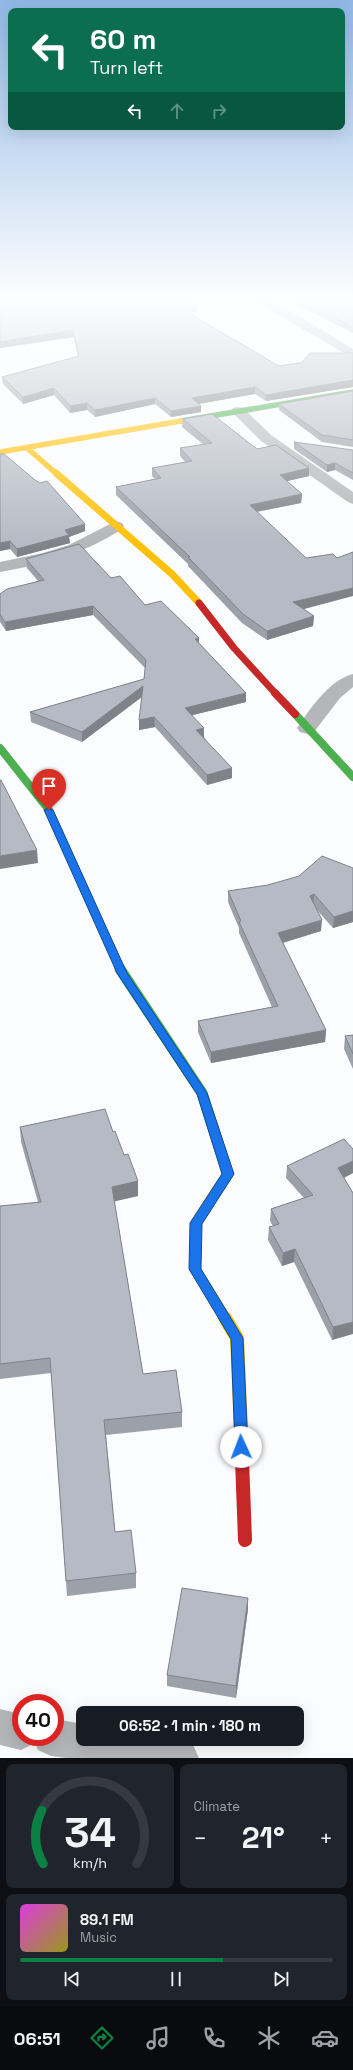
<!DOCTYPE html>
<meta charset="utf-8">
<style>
:root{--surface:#171b24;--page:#20242c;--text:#f1f3f6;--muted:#9ea1a6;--line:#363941;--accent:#0b8043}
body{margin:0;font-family:"Space Grotesk",sans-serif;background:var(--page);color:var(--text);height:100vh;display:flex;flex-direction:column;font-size:15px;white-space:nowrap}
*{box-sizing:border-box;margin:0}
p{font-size:13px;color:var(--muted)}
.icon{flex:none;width:22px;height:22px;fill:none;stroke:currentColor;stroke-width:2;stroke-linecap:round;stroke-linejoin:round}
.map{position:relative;height:1758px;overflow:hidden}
.sheet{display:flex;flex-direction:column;gap:6px;padding:6px;background:#0d0f14;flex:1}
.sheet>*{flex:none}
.top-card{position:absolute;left:8px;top:8px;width:337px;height:122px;border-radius:8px;box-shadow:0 4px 16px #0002;background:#0b6e4f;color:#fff;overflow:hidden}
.speed{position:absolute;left:12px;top:1694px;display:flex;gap:8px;font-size:20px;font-weight:700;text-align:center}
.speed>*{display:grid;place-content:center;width:52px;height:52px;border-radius:50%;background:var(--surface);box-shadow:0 4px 16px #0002;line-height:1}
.speed .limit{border:6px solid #d22;background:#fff;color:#111}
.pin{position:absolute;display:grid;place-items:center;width:34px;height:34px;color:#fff;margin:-41px -17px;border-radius:50% 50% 50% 0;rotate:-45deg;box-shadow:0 0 4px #0007}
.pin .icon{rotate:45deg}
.me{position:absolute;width:44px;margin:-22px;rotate:358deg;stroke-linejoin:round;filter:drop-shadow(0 0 3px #0008)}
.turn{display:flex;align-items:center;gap:14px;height:84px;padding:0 16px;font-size:18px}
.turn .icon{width:52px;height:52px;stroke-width:2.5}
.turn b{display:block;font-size:28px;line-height:34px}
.lanes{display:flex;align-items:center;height:38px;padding:0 16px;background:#0003;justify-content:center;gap:20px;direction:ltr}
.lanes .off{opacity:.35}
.big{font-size:30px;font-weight:700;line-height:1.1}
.sheet .widget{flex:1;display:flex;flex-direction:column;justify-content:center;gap:6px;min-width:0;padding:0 14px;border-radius:8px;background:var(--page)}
.sheet .dial{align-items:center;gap:0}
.dial svg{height:104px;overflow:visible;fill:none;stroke:var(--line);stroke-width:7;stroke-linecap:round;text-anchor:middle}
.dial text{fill:var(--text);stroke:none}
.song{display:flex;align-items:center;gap:12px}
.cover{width:48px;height:48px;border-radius:6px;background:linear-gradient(135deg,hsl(300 70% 55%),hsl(60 70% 35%))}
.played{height:4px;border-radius:2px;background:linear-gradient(90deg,var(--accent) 65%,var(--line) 65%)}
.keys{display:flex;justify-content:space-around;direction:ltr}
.heat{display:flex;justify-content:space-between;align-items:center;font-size:22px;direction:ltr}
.sheet .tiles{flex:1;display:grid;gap:6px;grid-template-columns:1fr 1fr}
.widget:last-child{grid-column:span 2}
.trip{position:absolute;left:76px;top:1706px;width:228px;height:40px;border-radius:8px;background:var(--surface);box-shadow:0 4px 16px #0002;font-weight:700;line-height:40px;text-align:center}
.tab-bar{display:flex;height:64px;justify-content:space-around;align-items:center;background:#090b0e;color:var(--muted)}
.tab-bar .icon{width:28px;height:28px}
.tab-bar .active{color:var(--accent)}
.tab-bar b{font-size:18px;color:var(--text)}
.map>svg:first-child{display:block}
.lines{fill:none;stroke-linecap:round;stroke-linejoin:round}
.street{fill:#b5b6b9;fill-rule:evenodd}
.fast-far2{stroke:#4caf50;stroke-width:5.5}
.fast-far1{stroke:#4caf50;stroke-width:8}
.fast{stroke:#4caf50;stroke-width:11}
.slow-far3{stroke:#ffc107;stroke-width:5.5}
.slow-far2{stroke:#ffc107;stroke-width:7}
.slow-far1{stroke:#ffc107;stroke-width:11}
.slow{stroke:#ffc107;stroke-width:14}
.jam-far2{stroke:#c62828;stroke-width:7}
.jam-far1{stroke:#c62828;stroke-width:8}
.jam{stroke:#c62828;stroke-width:14}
.wall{fill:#9ca0a9}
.shaded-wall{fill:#7f8289}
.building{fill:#b5bac4;stroke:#7f8289}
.route{fill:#1a73e8;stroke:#114b97}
</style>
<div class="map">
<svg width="353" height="1758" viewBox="0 0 353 1758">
<rect width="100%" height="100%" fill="#fbfcfe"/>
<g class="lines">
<path class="street" d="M250,299H265L284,307L353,349V358Z
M238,407L243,408L271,435L353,492V504L348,502L261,441L231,411L233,408Z
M116,521L122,523L124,526L122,529C84,554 44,564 0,572V562L43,553L69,545Z
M353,674V687L340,698L314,732L307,734L300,732L297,728C311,708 328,681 353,674Z
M0,1709L21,1714V1737H55V1719L83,1724V1739H180L193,1745L199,1758H66L51,1756L38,1750L35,1743L21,1750L0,1745Z"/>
<path class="fast-far2" d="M181,421L353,392"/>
<path class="fast-far1" d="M295,714L353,777
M0,748L49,810L121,970"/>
<path class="fast" d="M120,969L202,1093L228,1174L216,1192"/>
<path class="slow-far3" d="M27,448L57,474
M0,452L181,421"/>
<path class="slow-far2" d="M56,473L172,574L199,603"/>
<path class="slow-far1" d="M216,1192L196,1223L195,1269L226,1319"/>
<path class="slow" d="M225,1318L237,1338L241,1432"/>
<path class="jam-far2" d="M199,603L234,648L276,694"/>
<path class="jam-far1" d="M275,693L295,714"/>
<path class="jam" d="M241,1432L245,1540"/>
</g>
<path class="wall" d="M0,299L197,305V311L188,312L279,366L353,353V387L266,401L255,394L198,404L201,406V412L171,417L155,404L95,417L87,410L70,413L54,395L23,404L3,384L2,377L78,357L74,337L0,348Z
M286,299H353V333Z
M353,391V447L322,442L279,410V404Z
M183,419L257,449L309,476L287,481L302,494L301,503L257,512L303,609L314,616L313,626L267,640L242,623L188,566V564L116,495V487L155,479L152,476V468L185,462L180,456V448L204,445L182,427Z
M294,442L353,450V480L335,470L327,472L294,449Z
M0,454L85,531L69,537L70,543L17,557L10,549L0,551Z
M26,559L111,578L145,605L199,638V643L246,693V702L192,715L204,737L232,778L207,785L155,727L139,730L142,697L82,742L31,722L30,712L144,679L145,668L93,615L6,631L0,622V594L38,581L27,568Z
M353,868V922L333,928L316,909L321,931L283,943L326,1030L325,1042L211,1063L198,1032V1021L272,1007L239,933V928L228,902V891L268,885Z
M353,1035V1069L344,1049L345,1036Z
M20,1127L113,1132L124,1155L138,1181V1196L114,1201L143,1374L182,1412V1427L106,1435L115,1532L136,1573V1588L67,1596L51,1373L0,1379V1206L38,1202L21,1142Z
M353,1149V1173L344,1178L353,1193L332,1340L294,1262L282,1266L268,1240L269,1227L273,1226L270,1221L271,1209L304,1198L286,1178L287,1166Z
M248,1609L236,1698L167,1686V1675Z"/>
<path class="shaded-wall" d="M197,305V311L180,314V308Z
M73,330L74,337L0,348V342Z
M353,380V387L266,401V395Z
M255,387V394L192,405V398Z
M54,388V395L23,404V397Z
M155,398V404L95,417V410Z
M87,403V410L70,413V406Z
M201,406V412L171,417V411Z
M335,463V470L327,472V465Z
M309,468V476L279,483L280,475Z
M302,494L301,503L249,513L250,505Z
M85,524V531L69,537L70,543L17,557V549L65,530Z
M10,541V549L0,551V543Z
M353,588V596L293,612V602Z
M93,606V615L6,631L5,622Z
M314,616L313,626L267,640V631Z
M199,638V647L195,639Z
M143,686V696L82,742V732Z
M246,693V702L185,717V708Z
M154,717L155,727L139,730V720Z
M204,728V738L196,730Z
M232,768V778L207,785V775Z
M37,850L38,863L0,869V856Z
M314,894L313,905L310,896Z
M353,911V922L333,928L334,917Z
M322,920L321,931L278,944V933Z
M326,1030L325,1042L211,1063V1052Z
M353,1161V1173L337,1181L338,1168Z
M138,1181V1196L112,1202V1187Z
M295,1249L294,1262L282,1266L283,1253Z
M353,1322V1334L332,1340L333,1327Z
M248,1598V1609L236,1698V1686Z"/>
<path class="building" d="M0,299H189L197,305L180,308L279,366L301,363L310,353H353V380L266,395L255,387L192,398L201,406L171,411L155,398L95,410L87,403L70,406L54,388L23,397L2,377L79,356L73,330L0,342Z
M298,299H353V327Z
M353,391V440L322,435L279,404Z
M212,414L257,449L276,445L309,468L280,475L302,494L250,505L306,558L333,554L337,558L353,552V588L293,602L314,616L267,631L243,614L188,557H190L116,487L161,478L152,468L192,461L180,448L212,443L183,419Z
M294,442L353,450V473L335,463L327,465Z
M0,454H4L35,480L40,483L47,481L85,524L65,530L69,535L17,549L10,541L0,543Z
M79,544L111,578L120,576L145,605L161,601L199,638L195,639L246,693L185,708L204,728L196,730L232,768L207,775L154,717L139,720L143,686L82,732L30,712L144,679L146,660L93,606L5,622L0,614V594L7,589L44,580L26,559Z
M0,780H1L37,850L0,856Z
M322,856L353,868V911L334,917L314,894L310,896L322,920L278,933L326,1030L211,1052L198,1021L278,1006L239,922L241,921L228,891L268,885L299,876Z
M353,1035V1054L345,1036Z
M105,1109L113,1132L115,1131L124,1155L128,1154L138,1181L112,1187L143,1374L176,1370L182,1412L104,1420L115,1532L131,1530L136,1573L66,1581L50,1358L0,1364V1206L41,1202L20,1127Z
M344,1139L353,1149V1161L338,1168L353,1193V1322L333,1327L295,1249L283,1253L269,1227L279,1224L271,1209L313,1195L287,1166Z
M182,1588L248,1598L236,1686L167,1675Z"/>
<linearGradient id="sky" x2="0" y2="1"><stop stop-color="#90b7e4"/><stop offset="0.55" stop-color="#fdfeff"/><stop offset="1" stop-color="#fdfeff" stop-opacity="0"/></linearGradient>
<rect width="353" height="545" fill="url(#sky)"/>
<path class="route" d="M49,808L53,810L127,973L207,1093L234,1174L202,1224L201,1269L243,1338L248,1447L246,1451L241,1453L237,1451L235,1447L231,1339L189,1269L190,1223L222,1174L197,1094L117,973L44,810Z"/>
</svg>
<div class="speed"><div class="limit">40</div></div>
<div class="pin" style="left:49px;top:810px;background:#d93025"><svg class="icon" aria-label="arrive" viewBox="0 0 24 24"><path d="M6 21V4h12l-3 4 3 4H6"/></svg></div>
<svg class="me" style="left:241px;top:1447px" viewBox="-20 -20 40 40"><circle r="19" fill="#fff"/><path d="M0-13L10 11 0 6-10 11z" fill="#1a73e8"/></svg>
<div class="trip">06:52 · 1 min · 180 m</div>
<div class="top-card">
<div class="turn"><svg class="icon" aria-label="left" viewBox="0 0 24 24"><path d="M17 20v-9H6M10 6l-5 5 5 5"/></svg><div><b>60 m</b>Turn left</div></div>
<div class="lanes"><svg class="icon" aria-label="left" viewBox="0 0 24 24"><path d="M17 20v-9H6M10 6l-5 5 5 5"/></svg><svg class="icon off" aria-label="ahead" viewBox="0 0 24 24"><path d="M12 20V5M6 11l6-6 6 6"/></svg><svg class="icon off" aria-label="right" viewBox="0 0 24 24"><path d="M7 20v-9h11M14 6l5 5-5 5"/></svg></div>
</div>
</div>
<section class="sheet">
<div class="tiles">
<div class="widget dial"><svg viewBox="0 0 100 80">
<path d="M14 69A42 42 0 1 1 86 69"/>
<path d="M14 69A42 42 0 0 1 13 28" stroke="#0b8043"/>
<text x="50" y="56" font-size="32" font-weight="700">34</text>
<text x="50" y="72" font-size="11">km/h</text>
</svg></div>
<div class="widget"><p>Climate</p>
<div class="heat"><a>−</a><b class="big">21°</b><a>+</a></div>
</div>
<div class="widget">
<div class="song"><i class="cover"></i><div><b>89.1 FM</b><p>Music</p></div></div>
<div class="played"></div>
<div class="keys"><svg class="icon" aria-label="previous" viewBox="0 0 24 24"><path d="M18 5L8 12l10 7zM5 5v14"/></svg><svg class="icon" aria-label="pause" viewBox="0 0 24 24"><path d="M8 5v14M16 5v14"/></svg><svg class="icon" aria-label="next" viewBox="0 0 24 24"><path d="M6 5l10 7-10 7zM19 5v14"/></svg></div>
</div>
</div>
</section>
<nav class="tab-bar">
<b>06:51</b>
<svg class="icon active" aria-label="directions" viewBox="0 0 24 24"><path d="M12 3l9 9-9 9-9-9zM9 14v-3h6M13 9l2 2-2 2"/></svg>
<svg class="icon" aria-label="music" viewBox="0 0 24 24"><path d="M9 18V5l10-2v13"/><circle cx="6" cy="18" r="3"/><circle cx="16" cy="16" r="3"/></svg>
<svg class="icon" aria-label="phone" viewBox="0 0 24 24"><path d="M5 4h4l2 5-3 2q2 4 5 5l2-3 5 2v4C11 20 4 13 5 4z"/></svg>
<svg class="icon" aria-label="climate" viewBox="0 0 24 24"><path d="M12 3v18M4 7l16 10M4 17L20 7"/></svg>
<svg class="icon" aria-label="car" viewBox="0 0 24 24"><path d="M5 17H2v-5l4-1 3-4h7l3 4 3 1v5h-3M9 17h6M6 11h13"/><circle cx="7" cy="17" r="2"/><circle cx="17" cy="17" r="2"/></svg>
</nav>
